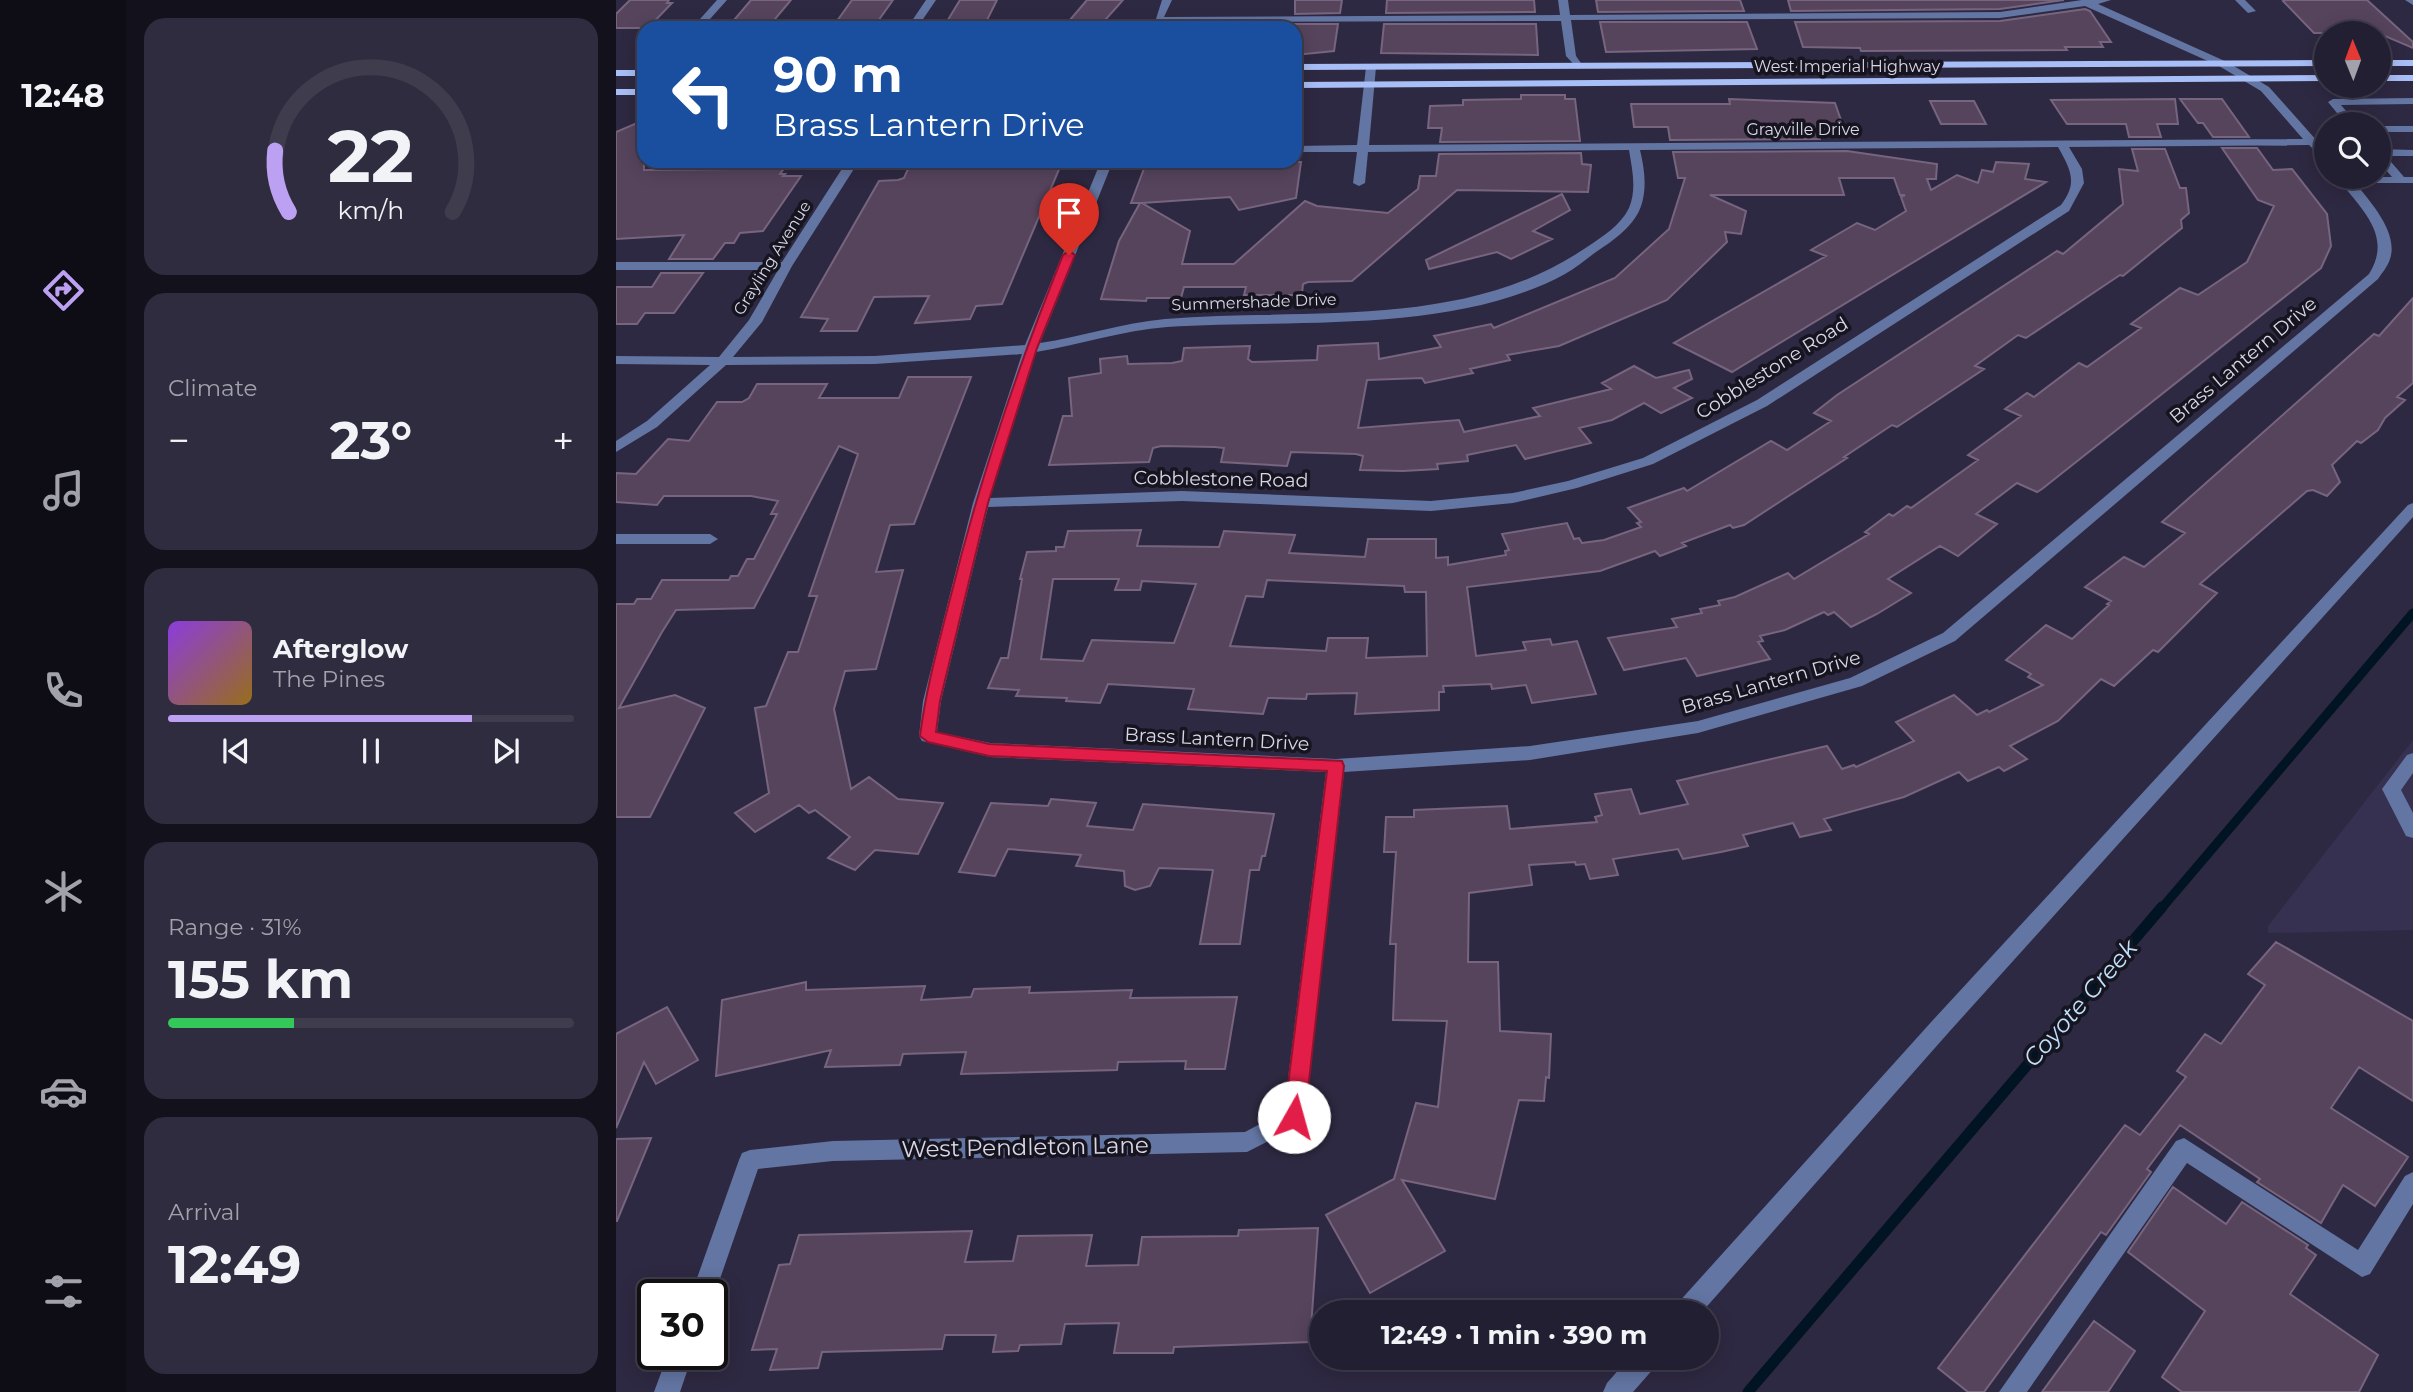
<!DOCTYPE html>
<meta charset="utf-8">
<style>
:root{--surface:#221f32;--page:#2e2c3e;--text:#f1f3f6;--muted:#a2a2ac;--line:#3f3d4d;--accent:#bca0f2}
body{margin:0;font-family:Montserrat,sans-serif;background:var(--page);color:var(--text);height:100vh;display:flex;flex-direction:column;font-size:26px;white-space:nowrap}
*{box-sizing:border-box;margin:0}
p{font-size:23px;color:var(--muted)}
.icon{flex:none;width:38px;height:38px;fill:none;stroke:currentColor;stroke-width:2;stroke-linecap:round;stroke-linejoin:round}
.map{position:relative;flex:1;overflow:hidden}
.drawer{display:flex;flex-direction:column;gap:18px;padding:18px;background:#13111c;width:490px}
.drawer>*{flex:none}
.hud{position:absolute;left:21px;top:21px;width:665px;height:147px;border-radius:21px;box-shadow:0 4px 18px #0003,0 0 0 2px var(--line);background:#1a4fa0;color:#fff;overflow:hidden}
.needle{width:46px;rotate:359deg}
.buttons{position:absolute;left:1698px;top:21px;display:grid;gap:14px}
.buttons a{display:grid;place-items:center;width:77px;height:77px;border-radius:50%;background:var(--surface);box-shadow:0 4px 18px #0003,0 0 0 2px var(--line);font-size:35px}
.speed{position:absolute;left:21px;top:1279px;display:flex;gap:14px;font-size:35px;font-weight:700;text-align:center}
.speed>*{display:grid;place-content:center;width:91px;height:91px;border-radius:50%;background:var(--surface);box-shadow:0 4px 18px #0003,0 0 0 2px var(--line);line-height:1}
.speed .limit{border:4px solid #111;border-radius:10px;background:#fff;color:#111}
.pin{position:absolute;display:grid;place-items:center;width:60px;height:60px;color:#fff;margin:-72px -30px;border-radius:50% 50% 50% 0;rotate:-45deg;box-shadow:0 0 7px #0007}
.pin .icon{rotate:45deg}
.me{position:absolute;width:77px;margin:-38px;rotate:7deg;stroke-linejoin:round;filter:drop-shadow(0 0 5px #0008)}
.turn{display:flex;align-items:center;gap:24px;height:147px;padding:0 21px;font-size:32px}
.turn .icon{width:91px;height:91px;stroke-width:2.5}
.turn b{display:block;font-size:49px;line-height:60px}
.big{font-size:52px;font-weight:700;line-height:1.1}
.drawer .tile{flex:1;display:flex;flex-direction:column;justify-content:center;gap:10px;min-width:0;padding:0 24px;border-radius:21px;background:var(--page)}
.drawer .dial{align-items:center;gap:0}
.dial svg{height:182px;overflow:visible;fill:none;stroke:var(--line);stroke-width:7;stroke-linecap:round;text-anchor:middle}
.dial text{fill:var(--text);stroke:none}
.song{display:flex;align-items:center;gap:21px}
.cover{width:84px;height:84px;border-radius:10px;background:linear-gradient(135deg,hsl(270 70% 55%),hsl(40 70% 35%))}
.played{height:7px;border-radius:4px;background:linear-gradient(90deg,var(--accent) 75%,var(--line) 75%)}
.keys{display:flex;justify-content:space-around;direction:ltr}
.heat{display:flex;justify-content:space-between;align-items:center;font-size:38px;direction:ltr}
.charge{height:10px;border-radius:5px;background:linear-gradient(90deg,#34c759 31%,var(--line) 0)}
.trip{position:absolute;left:693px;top:1300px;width:410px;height:70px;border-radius:35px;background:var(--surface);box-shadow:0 4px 18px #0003,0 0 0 2px var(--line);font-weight:700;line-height:70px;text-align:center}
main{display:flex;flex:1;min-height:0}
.tab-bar{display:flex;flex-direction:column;width:126px;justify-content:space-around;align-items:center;background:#0e0c14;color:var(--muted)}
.tab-bar .icon{width:49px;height:49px}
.tab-bar .active{color:var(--accent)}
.tab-bar b{font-size:32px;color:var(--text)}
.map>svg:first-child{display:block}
.built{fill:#373151}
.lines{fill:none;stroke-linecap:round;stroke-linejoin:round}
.stream-far1{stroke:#011423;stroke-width:9}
.stream{stroke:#011423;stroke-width:11}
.building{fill:#56445d;stroke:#77647e;stroke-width:2;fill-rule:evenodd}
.minor{fill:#6375a2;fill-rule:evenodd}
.major{fill:#a8bef6;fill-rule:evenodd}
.route{fill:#e11d48;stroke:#92132f;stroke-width:2}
.labels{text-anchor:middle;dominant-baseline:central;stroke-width:7;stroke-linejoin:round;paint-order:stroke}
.far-street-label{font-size:16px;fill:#d9d6e7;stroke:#16141f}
.street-label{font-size:19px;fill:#d9d6e7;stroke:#16141f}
.near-street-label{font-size:23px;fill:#d9d6e7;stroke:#16141f}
.near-water-label{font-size:24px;font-style:italic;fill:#bfe2fe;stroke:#16141f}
</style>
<main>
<nav class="tab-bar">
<b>12:48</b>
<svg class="icon active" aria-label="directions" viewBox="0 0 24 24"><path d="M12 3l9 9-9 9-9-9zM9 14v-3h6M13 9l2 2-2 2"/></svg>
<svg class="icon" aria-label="music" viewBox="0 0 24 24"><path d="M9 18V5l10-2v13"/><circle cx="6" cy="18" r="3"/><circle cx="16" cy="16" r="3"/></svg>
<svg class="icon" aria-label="phone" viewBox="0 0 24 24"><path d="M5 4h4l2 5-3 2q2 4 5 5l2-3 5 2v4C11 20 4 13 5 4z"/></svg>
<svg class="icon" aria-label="climate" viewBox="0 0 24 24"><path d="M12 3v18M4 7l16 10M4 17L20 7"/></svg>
<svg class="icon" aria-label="car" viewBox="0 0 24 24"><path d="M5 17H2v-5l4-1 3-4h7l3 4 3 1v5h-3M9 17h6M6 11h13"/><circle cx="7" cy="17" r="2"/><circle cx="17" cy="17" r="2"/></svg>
<svg class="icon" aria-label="filters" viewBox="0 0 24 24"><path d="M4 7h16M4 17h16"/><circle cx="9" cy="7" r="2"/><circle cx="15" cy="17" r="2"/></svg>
</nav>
<section class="drawer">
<div class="tile dial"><svg viewBox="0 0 100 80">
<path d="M14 69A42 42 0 1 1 86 69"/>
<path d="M14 69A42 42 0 0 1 8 42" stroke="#bca0f2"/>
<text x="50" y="56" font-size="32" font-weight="700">22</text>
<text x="50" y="72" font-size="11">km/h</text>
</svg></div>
<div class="tile"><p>Climate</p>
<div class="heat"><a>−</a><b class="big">23°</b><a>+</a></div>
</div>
<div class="tile">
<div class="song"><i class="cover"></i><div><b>Afterglow</b><p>The Pines</p></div></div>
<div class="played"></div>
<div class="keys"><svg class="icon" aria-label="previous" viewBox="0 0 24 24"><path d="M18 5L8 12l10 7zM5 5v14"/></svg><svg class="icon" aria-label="pause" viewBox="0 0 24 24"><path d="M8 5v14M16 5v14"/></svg><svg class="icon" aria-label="next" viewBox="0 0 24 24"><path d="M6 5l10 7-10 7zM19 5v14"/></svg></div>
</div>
<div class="tile"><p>Range · 31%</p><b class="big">155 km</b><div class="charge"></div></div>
<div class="tile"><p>Arrival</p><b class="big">12:49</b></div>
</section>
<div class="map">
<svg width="1797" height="1392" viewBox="0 0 1797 1392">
<rect width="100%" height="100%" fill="#2e2942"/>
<path class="built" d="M1797,740V930L1652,933V926Z"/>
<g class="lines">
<path class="stream-far1" d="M1545,909L1797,613"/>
<path class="stream" d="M1132,1392L1546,907"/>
</g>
<path class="building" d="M14,0H53L51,3H56L32,28H0V14Z
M135,0H175L154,25L113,26Z
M236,0H277L257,28H216Z
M344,0H381L367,28H327Z
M471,0H507L482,28H447Z
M679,0H726L724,13L679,14Z
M771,0H918L919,12L770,13Z
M980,0H1124L1128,11L982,12Z
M1172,0H1448L1384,9L1175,11Z
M1669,0H1751L1797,42V48L1762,33H1698L1667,1Z
M1469,9L1474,11L1495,42H1484L1487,47H1449L1451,50L1245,51L1244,48L1187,47L1179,22L1384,21Z
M984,22H1131L1141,49L990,52Z
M679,24H722L718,51L679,55Z
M768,24H920L922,55L765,53Z
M905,95H949V99H959L964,141L824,142L826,128H812L814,106L847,105V100L905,99Z
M1113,99L1219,103L1227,126H1205L1204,139L1054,140L1052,127H1018L1015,104H1114Z
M1559,99L1562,124H1541L1545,137H1513L1510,124H1451L1435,100Z
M1564,99H1606L1633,137H1597L1587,123H1582Z
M1314,101H1358L1370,124H1325Z
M28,120V170L118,169L121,165L171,164L164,174H169L167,176H185L147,231L124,233L118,243H109L97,259H53L68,235L0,239V132Z
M1606,148H1641L1657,170L1676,169L1711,214L1715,246L1705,268L1426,489L1421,492L1401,483L1360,514L1381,524L1342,556L1324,546L1272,579L1295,593L1261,614L1235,627L1218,612L1212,615L1208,612L1169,630L1144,636L1147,641L1142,642L1154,659L1121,667L1081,676L1070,658L1008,670L992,638L1061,627L1056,619L1086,613L1084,609L1104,605L1102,601L1119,597L1172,573L1178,579L1253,534L1249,532L1273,514L1277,516L1291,506L1295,508L1362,460L1352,455L1405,416L1389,409L1411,393L1418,397L1463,363L1471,367L1525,328L1515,324L1564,288L1582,295L1631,262L1658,206L1642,200Z
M1516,149H1549L1564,188H1570L1573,213L1565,220L1566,228L1507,276L1504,275L1410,338L1402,335L1359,366L1368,369L1281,427L1276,425L1228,457L1231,458L1128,525L1117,528L1114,525L1066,543L1070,546L1044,556L1039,551L984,571L851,587L860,656L910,650L907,642L934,639L936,645L961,641L980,694L916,703L910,685L876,689L875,684L827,686L828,692H823V710L739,714L741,693L691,694L690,699L652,698L647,714L572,709L578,689L492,684L484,703L450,701L451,698L400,696L403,690L372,688L385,658H392L406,579H404L411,552L440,551V547H448L452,531L525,530L521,546L603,547L608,531L679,535L673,553L749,557L752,539H820V558L832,557V565L890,555L889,551L893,550L886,534L951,523L958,539L963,538L966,543L988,540L1025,527L1021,523L1025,522L1012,508L1068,488L1071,491L1155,441L1171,450L1215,421L1198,413L1221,395L1441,251L1447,254L1507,204L1503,169L1522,171ZM437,579H503L499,590H524L526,581L580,584L558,643L476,640L467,661L425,659ZM651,580L788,586L789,592H810L811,656L750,658L752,638H712L710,651L614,646L630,596L647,597Z
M1231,151L1321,164L1320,179H1311L1315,190L1341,175L1362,183L1366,170L1377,172L1380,162L1413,164L1409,179L1430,182L1116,372L1058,343L1210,256L1195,250L1241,223L1259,230L1290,211L1285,197L1289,195H1284L1278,178H1223L1228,195H1094L1130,211L1125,234L1109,232L1111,242L1051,300L943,346L891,355L894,360L854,369L857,373L809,383L806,378L751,380L742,428L843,420L848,432L924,416L917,408L995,389L986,383L1018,366L1040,378L1073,370L1076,379L1058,388L1076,398L1045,413L1028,403L996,420L963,428L975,443L909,459L900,445L851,455L852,461L821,464L822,469L787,471L744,470L747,456L740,454L675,452L671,466L605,462L608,448L599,447L545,446L537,448L533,462L433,465L447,416H456L453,378L485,373L484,359L511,356L512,364L556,363L566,361L568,348L634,346L632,359L636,362L701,360L702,346L762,343L763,359L825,347L818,336L875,324L878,328L999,278L1053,229L1069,178H1062L1057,152Z
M965,153L966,164L975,165L972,192L841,190L736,281L692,282L687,284L686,294L680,295H628L630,287H568L565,298H531L530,301L485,299L503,241L524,203H515L529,166H633L634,162H685L680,198L623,210L614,197L526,203L574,231L566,264H618L689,201L701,206L772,213L802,189L804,176H820L823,154Z
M444,167L386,304L360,306L354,319L299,323L313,296L258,297L241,331H205L212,319L185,317L263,181L282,180L288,178L292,169Z
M946,194L954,210L917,231L936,239L895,259L881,252L813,269L810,260Z
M45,273H87L58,313H29L21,324H0V287H36Z
M1797,298V383L1781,397L1789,400L1769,418L1762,430L1745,443L1741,441L1716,465L1724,482L1711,496L1697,490L1691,491L1584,584L1601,593L1542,652L1537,650L1498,686L1485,679L1442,721L1394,746L1411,759L1388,771L1383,767L1352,781L1343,772L1288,797L1208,819L1215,830L1184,837L1177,823L1127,835L1132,846L1105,852L1067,859L1062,849L997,859L1002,875L974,879L969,864L960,865L959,862L913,865L916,885L853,893L852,962H882L884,1031L935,1034L933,1078L930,1077L928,1101L903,1100L879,1199L786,1180L829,1251L754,1293L710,1215L778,1179L800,1103L822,1107L831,1021L777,1020L780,944H774L780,852H768L770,817H798V810L891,806L894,829L981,822L979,817L986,815L979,794L1015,789L1024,814L1072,804L1061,781L1211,746L1226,769L1238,765L1240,767L1298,741L1280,722L1338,695L1361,715L1371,710L1373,712L1427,685L1412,677L1415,674L1390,660L1430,625L1456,639L1493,605L1491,604L1495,601L1469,587L1508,557L1528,567L1569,533L1546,522L1758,334L1763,336Z
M292,377H355L298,524L274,525L260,572L287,570L260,669L229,671L218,709L235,789L253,777L282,799L327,803L302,854L259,850L239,870L212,858L234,837L199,810L193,813L183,805L139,832L119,813L153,793L139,708L150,706L172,652H182L201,596H193L242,454L223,446L138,608L60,610L46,632L3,708L59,695L89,708L34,817H0V604H18L21,599H35L46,580H113L115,576H122L131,559H138L161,514H155L162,501L135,496H48L41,505L0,502V473L20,474L52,439L73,441L101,402H126L133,398L141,384H211L203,398H283Z
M435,799L480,803L471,826L517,830L527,804L658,814L649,856H646L643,870H634L624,944H584L597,870L543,868L534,886L519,890L509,886L508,871L460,866L465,855L392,849L379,876L343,872L375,803L432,806Z
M1660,942L1797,1021V1101L1743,1067L1715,1108L1792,1157L1759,1206L1727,1185L1705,1223L1641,1182L1644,1179L1564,1125L1531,1169L1535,1172L1490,1235L1485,1232L1368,1392H1352L1322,1368L1509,1125L1524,1135L1570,1077L1561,1071L1589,1034L1605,1044L1649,985L1632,974Z
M190,982V990L309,986L305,1000L355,997L358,989L414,987L413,993L516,990L514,998L621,997L609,1069H569L570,1061L502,1062L501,1070L345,1074L350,1052L287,1054L284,1065L209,1067L215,1050L100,1076L106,1000Z
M51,1007L82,1060L40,1084L28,1062L0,1128V1034Z
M35,1138L1,1221H0V1139Z
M1557,1187L1610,1224L1626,1202L1692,1245L1690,1248L1700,1255L1674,1294L1762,1355L1743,1392H1566L1546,1377L1589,1311L1512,1252Z
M702,1228L694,1342L558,1347L557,1353H498L503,1323L449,1324L445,1344L404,1345L402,1351L377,1352L380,1335H329L326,1349L206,1352L202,1368L154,1370L161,1349L136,1350L163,1265L174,1264L183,1235L356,1231L349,1262L397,1261L402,1236L476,1235L470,1266L522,1265L526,1237L622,1236L623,1230Z
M1478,1321L1519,1351L1492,1392H1426Z"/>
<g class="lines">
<path class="minor" d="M101,0H111L86,28H76Z
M310,0H320L301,28H291Z
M546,0H556L548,17L944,15L942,0H952L954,15L1384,12L1466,0H1495L1482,4L1611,62L1653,87L1710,151V161L1693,145L1453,147L1466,169L1468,183L1453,211L1151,406L1037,464L961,488L897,503L815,511L566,501L372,507L325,701L321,732L374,743L720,759L914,746L1082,721L1234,678L1327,633L1753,274C1778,234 1743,208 1721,177H1776L1762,161V149L1797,150V156H1770L1788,177H1797V183H1739C1754,201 1783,233 1774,259C1772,266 1766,273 1762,279L1339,641L1246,686L1082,733L914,760L728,772L689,1117L686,1124L631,1152L217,1161L142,1169L96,1302V1295H75L123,1160L126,1153L134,1150L217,1141L629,1132L668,1111L710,772L374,757L306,741L303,736L307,701L357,503L406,354L259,364L110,365L41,427L0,452V441L31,421L94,365L0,364V356L103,357L133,320L162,270H0V262H166L231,161H243L176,266L146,322L117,357L259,356L409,345L485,161H497L424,343C465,337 506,323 549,319C690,307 847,332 971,247C986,237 1005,225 1013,208C1021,189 1016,169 1013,150L752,152L749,183L743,186L737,183L741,152H679V146L741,145L750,67L755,64L760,67L753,145L1687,139L1645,91L1603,66L1469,6L1384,18L955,20L960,56L967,66L962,69L950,56L945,21L539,22ZM1442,147C1455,170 1462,183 1445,205L1141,400L1027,458L952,481L897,493L815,501L566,491L374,498L420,352C464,345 507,330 551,327C676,319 837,335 949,274C960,268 970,259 980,252C998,240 1020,225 1026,203C1031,185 1028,167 1024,150Z
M1619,0H1629L1640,11L1632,13Z
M1789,0H1797V5Z
M1797,98V104L1725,105L1741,124H1730L1712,102L1717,99Z
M1762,126H1797V132H1762Z
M1797,503V517L1333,1032L1086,1312H1058L1061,1304L1317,1020L1792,505Z
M0,534H94L102,539L94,544H0Z
M1797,753V773L1785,790L1797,813V838L1790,836L1766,789L1791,755Z
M1568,1138L1742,1250L1789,1176L1797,1172V1204L1754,1274L1746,1277L1571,1163L1411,1392H1383L1560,1141Z
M52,1354H77L64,1392H38Z
M1013,1358H1043L1039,1367L1017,1392H987L991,1383Z"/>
<path class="major" d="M1710,60V66L679,70V64Z
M1762,60H1797V66H1762Z
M0,70H28V76H0Z
M1710,75V81L679,88V82Z
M1762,75H1797V81H1762Z
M0,89H28V95H0Z"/>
</g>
<path class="route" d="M453,251L459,255L421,348L372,503L324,701L320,732L373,744L726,761L728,766L689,1117L686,1123L678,1126L671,1123L668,1117L711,771L373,756L312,742L304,736C310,688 323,642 335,595C364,478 402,366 447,255Z"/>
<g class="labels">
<g class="far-street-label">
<text x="1231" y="66">West Imperial Highway</text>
<text x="1187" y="129">Grayville Drive</text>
<text transform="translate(156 258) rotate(-58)">Grayling Avenue</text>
<text transform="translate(638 302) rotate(-2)">Summershade Drive</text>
</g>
<g class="street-label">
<text transform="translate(1627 360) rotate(-40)">Brass Lantern Drive</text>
<text transform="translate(1156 368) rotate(-32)">Cobblestone Road</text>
<text transform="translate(605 479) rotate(1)">Cobblestone Road</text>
<text transform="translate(1155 682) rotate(-16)">Brass Lantern Drive</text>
<text transform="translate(601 739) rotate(3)">Brass Lantern Drive</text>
</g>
<g class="near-street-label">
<text transform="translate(409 1147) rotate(-1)">West Pendleton Lane</text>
</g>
<g class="near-water-label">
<text transform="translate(1464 1003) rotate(-49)">Coyote Creek</text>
</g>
</g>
</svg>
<div class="buttons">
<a><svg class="needle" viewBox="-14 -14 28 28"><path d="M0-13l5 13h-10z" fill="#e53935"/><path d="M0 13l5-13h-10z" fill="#a2a2ac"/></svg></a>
<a><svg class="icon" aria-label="search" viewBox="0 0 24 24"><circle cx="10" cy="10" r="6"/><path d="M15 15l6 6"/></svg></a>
</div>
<div class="speed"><div class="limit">30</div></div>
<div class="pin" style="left:453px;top:255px;background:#d93025"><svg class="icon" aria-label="arrive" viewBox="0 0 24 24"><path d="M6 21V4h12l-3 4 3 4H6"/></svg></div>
<svg class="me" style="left:678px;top:1117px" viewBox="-20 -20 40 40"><circle r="19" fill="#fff"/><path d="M0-13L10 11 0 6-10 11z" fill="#e11d48"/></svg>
<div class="trip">12:49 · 1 min · 390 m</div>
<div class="hud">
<div class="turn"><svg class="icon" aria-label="left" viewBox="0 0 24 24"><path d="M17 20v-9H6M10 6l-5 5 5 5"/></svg><div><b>90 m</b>Brass Lantern Drive</div></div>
</div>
</div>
</main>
